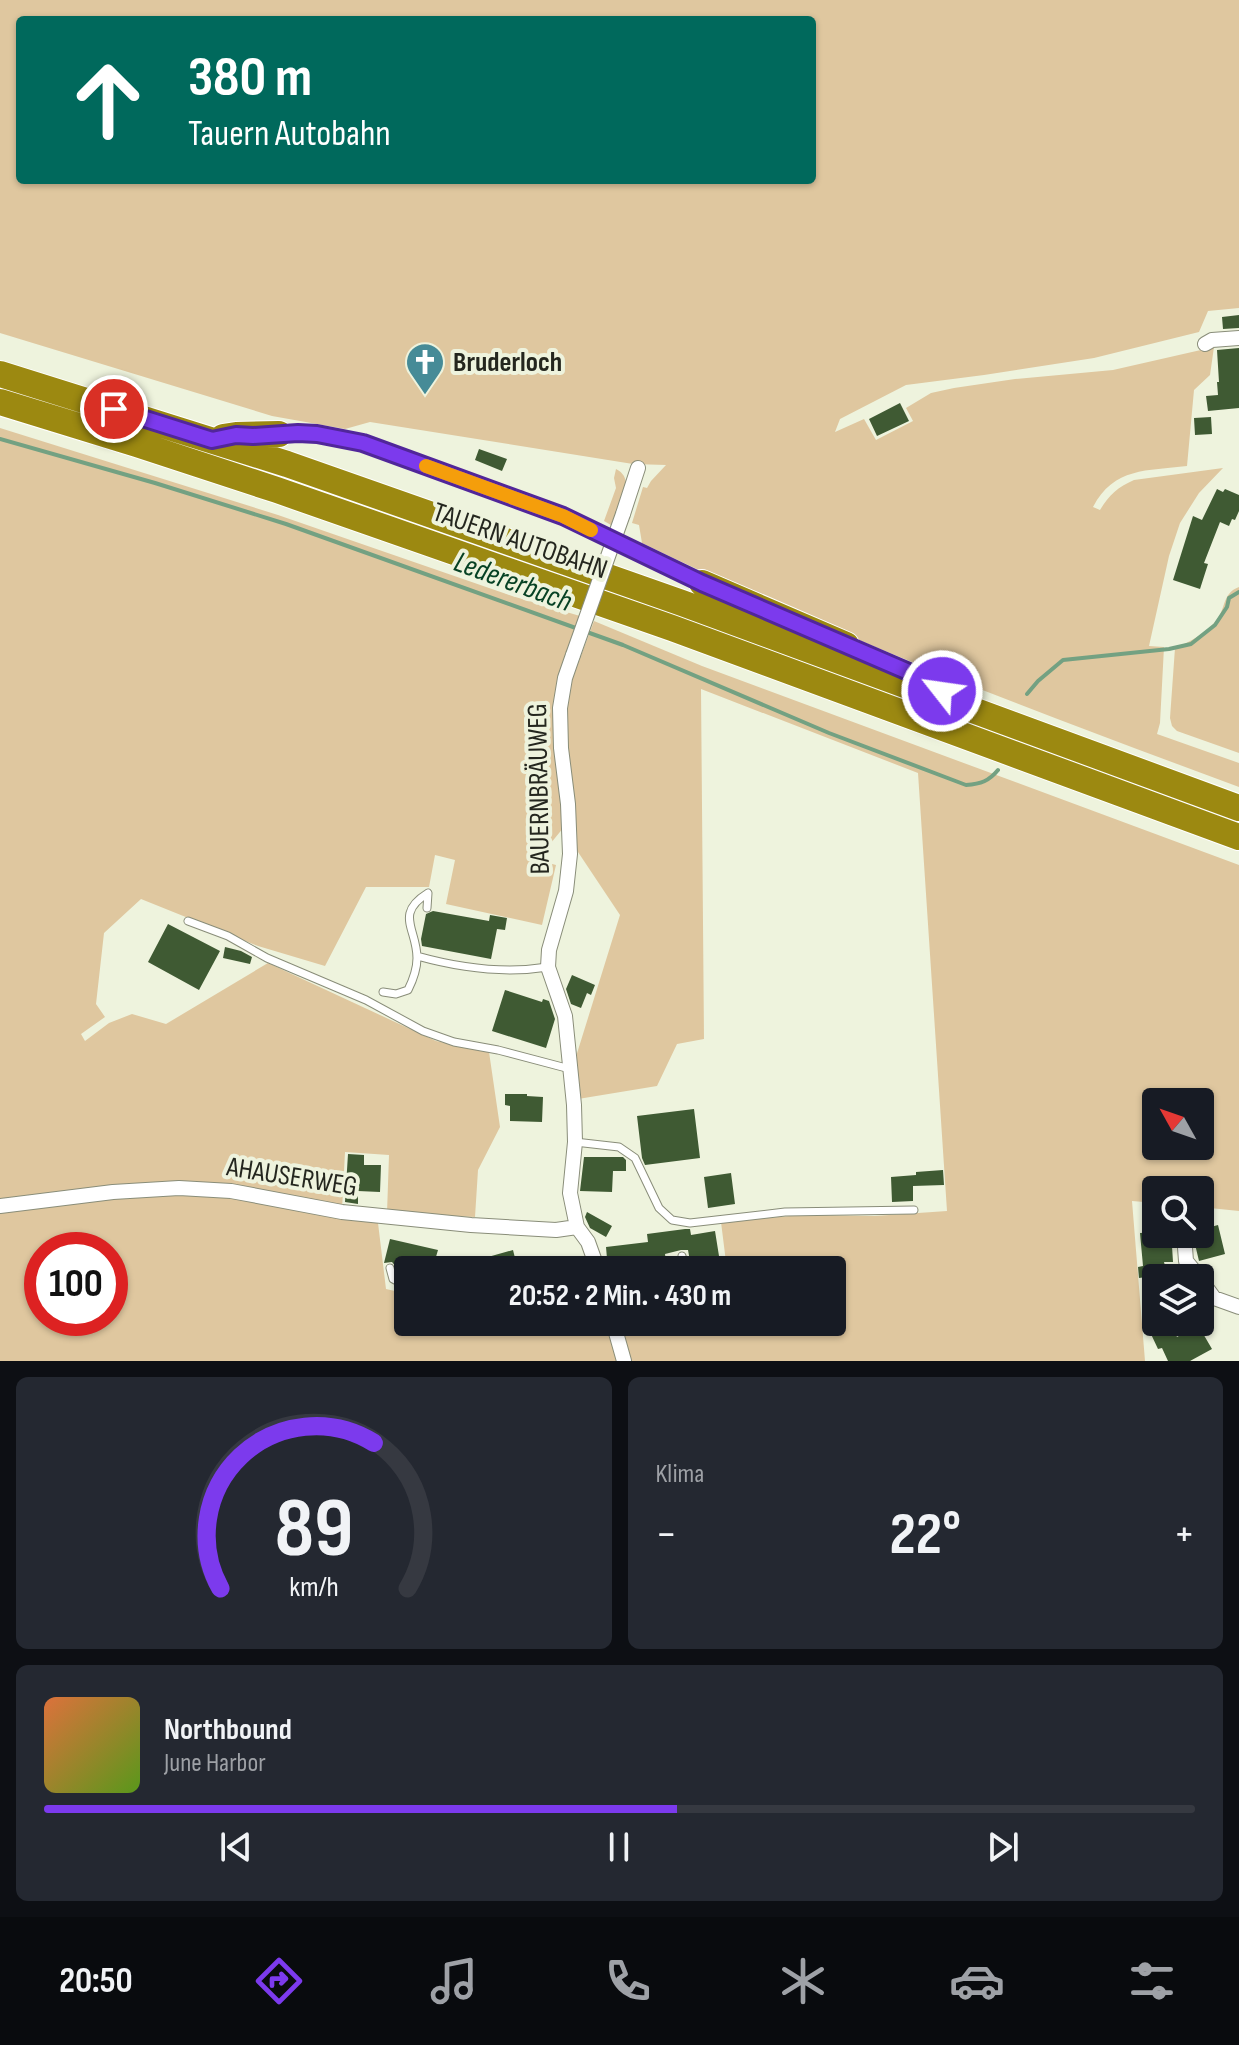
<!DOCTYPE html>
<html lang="de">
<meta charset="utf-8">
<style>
:root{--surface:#171b24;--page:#242831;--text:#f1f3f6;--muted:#9ea1a6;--line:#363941;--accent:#7c3aed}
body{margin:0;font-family:"Sofia Sans Condensed",sans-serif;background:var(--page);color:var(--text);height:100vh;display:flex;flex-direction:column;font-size:30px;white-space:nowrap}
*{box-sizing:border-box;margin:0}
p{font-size:26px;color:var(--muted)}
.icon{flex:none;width:44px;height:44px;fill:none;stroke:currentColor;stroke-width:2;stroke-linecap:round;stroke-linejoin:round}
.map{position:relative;height:1361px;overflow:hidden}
.sheet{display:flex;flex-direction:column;gap:16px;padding:16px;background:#0d0f14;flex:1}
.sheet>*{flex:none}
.top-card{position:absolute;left:16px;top:16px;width:800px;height:168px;border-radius:8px;box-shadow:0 2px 6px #0004;background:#00695c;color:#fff;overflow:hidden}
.needle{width:52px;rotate:310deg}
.tools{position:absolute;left:1142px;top:1088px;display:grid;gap:16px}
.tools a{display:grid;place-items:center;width:72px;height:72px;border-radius:8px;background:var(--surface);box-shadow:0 2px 6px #0004;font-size:40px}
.speed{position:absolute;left:24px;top:1232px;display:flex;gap:16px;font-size:40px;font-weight:700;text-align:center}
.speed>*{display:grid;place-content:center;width:104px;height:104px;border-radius:50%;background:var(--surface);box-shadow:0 2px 6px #0004;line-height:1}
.speed .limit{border:12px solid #d22;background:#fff;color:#111}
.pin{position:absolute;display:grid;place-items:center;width:68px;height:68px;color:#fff;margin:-34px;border:4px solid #fff;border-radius:50%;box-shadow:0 2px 8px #0007}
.me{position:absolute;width:88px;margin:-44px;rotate:300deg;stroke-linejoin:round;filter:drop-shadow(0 0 6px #0008)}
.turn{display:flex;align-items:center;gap:28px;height:168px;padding:0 40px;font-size:36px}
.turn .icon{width:104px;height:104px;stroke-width:2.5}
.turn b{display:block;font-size:56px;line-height:68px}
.big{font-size:60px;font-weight:700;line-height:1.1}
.sheet .card{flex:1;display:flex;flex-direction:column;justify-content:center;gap:12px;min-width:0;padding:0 28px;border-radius:12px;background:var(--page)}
.sheet .dial{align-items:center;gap:0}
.dial svg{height:208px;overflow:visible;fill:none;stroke:var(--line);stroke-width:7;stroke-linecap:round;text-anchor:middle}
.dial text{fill:var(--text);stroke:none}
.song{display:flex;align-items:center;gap:24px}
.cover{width:96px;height:96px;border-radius:12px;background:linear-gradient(135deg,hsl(20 70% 55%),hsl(90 70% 35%))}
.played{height:8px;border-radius:4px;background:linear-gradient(90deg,var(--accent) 55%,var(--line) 55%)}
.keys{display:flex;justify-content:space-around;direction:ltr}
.heat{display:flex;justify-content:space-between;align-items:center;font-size:44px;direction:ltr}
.sheet .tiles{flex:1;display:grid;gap:16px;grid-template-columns:1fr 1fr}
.card:last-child{grid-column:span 2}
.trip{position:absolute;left:394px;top:1256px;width:452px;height:80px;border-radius:8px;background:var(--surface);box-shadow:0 2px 6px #0004;font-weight:700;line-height:80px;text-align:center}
.tab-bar{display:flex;height:128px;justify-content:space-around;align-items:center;background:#090b0e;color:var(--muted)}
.tab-bar .icon{width:56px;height:56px}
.tab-bar .on{color:var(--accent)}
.tab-bar b{font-size:36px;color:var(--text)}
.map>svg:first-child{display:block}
.green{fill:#dfc79f;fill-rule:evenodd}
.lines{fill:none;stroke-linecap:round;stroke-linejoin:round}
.stream{stroke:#73a182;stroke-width:4}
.building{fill:#3f5a33}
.service-casing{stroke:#898d79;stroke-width:9}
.minor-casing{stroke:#898d79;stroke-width:16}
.motorway-casing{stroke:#fff;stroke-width:28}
.service{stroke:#fff;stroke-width:7}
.minor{stroke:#fff;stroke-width:14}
.motorway{stroke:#9c8911;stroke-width:26}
.minor-bridge-casing{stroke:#898d79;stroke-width:16;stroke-linecap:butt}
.minor-bridge{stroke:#fff;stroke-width:14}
.route-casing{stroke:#51269a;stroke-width:20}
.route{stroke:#7c3aed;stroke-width:14}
.slow{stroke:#f59e0b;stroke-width:14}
.labels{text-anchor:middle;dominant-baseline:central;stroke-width:8;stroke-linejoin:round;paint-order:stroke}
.poi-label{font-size:28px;font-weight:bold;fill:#24261e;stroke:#eef3dd;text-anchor:start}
.street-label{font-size:28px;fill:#24261e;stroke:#eef3dd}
.water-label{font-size:30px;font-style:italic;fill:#074224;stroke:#eef3dd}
</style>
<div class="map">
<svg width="1239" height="1361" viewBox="0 0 1239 1361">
<rect width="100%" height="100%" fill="#eef3dd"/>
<path class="green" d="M0,0H1239V308L1208,311L1199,332L1094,358L984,375L906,385L840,419L835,432L864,419L876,440L913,421L906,408L931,393L954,388L1015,379L1113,370L1214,347L1210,375L1194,390L1187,466C1147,471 1114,467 1093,507L1100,510C1109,495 1118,487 1134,480L1223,468L1199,493L1180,523L1169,556L1149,646L1164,647L1160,723L1157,734L1239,763V787C1037,712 836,637 642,543L639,525L632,523L643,487L647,488L651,481L666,465L633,464L370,422L345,429L272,416L0,333ZM20,20H812V180H20Z
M0,428L278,515L512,596L580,616L564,660L557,684L564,827L537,860L556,865L542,925L446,904L455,860L435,855L429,887H366L325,966L258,946L141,899L104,933L96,1004L105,1017L81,1034L85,1041L109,1023L132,1014L166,1024L268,963L436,1041L489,1052L500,1127L478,1170L475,1217L387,1213L389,1155L345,1152L342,1210L223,1187L0,1201Z
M616,469C638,480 618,508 611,525L604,521L616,488L614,478Z
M1239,587V753L1177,731L1172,726L1170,718L1175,648C1190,642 1209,632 1218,618C1226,606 1223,593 1239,587Z
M594,621L702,666L1239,865V1211L1200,1207V1190H1156V1203L1132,1201L1145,1361H628L625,1347V1335L635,1328L675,1322H832V1270H727L721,1222L801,1215L875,1216L947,1211L918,773L701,689L704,1039L677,1044L657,1086L578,1099L574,1063L620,915L574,846L565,721L569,688ZM1156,1102H1200V1146H1156Z
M134,1194H212L257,1200L378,1223L386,1289L408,1294V1322H554L611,1333L619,1361H0V1210ZM42,1250H110V1318H42Z"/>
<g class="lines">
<path class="stream" d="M0,439L155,483L286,524L623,645L829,733L966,785C981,784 989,781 998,770
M1027,694L1038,681L1063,660L1169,649L1191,644L1215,625L1227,607L1229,598L1239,592"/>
</g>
<path class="building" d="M1239,315V328L1223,329L1222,317Z
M1239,348V408L1208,411L1206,396L1218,395L1217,382H1219L1217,350Z
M900,403L909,421L877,436L869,419Z
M1211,417L1212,434L1195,435L1194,418Z
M479,449L507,459L502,471L475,460Z
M1217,489L1223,492L1225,489L1239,495V511L1235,520L1232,519L1229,526L1220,522L1204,563L1208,564L1200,589L1173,580L1193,516L1202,520Z
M531,846L548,850L546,861L529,858Z
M433,911L489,921L490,915L507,918L505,930L497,929L491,959L422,946L421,939L426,914Z
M168,924L220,951L199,990L148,962Z
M225,947L241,951L252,957L250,964L223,958Z
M572,975L595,985L591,995L587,993L581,1008L571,1004L566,989Z
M505,990L542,1002L543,999L549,1001L555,1019L546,1048L492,1031Z
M505,1094H527V1096L543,1097L542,1122L510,1121V1106L505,1105Z
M694,1109L700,1158L645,1165L642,1158L637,1116Z
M348,1154L364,1155V1165H381L380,1192L358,1191V1204L345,1202Z
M584,1157H623L626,1160V1171H613L612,1192L580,1191Z
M943,1170L944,1185L913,1186V1201L892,1202L891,1177L916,1175V1172Z
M731,1173L735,1204L708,1208L704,1177Z
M587,1212L612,1226L606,1237L590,1228L585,1217Z
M1218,1225L1225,1254L1199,1261L1194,1240L1202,1238L1200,1230Z
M685,1229H690L691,1235L715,1231L719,1256L690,1261L688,1250H681L665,1254L667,1270H608L606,1247L648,1242L647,1234Z
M1156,1232V1234H1162L1163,1247L1172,1246L1173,1262H1164L1165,1266L1153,1267L1154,1276L1139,1278L1138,1267L1143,1266L1140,1233Z
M390,1239L438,1250L433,1267L428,1265L427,1270H405L397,1268L392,1262L384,1263Z
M513,1250L518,1270H492L488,1257Z
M1156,1312V1322H1170L1177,1337L1198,1325L1212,1349L1190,1361H1168L1162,1348L1158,1349L1150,1332H1146L1144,1314Z"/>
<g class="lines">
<defs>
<path id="service" d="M286,434H317L363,443L563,516L697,581
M188,921L228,936L267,958L366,1000L423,1031L454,1042L498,1050L570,1069
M417,956C460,968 504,974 548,967
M383,992L396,994L408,990C413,980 417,969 417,958C417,929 394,914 428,893L427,908
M575,1142L619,1147L635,1158L659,1208L672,1220L690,1223L785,1212L914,1210
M682,1256L685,1270
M390,1268L393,1279L408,1287
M1200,1307L1214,1298
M597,1322H613
M616,1330L662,1322"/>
<path id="minor" d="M1205,344L1212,340L1239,338
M623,514L638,468
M573,655L565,678L560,708L561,748L568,804L570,854L566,891L549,950L548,967L565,1016L574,1105L575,1142L570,1193L577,1227L588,1242L598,1270
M0,1206L113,1192L179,1188L231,1191L342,1212L471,1225L556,1230L577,1227
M1184,1234L1186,1261L1200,1278
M1200,1279L1214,1298L1239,1307
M613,1322L624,1361"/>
<path id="motorway" d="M0,374L287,464L682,603L1239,808
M0,402L137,444L277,490L672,628L1239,837
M223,437L236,435L279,434
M702,583L846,645"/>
</defs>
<use href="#service" class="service-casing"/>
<use href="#minor" class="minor-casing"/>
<use href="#motorway" class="motorway-casing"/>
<use href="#service" class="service"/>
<use href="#minor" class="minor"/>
<use href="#motorway" class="motorway"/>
<defs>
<path id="minor-bridge" d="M573,655L623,514"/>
</defs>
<use href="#minor-bridge" class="minor-bridge-casing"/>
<use href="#minor-bridge" class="minor-bridge"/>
</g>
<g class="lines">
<defs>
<path id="route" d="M114,409L212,440L236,435L253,436L298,433L317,434L363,443L563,516L702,583L918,676L942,691"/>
</defs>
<use href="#route" class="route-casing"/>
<use href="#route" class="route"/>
<path class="slow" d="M426,466L563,516L591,530"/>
</g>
<defs>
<symbol id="church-pin" viewBox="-11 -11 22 30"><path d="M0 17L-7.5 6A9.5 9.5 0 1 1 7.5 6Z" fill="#468b97" stroke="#eef3dd"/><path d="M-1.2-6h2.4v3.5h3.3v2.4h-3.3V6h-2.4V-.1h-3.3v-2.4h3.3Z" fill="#fff"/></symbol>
</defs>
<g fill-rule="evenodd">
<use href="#church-pin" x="403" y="340" width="44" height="60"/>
</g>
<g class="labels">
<g class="poi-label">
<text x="453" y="362">Bruderloch</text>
</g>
<g class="street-label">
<text transform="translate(520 541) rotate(19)">TAUERN AUTOBAHN</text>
<text transform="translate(539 789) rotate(-91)">BAUERNBRÄUWEG</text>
<text transform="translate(292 1177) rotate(9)">AHAUSERWEG</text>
</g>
<g class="water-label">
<text transform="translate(513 582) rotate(20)">Ledererbach</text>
</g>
</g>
</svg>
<div class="tools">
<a><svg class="needle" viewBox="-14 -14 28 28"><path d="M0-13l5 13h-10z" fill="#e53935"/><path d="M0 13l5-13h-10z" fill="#9ea1a6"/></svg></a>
<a><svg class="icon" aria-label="search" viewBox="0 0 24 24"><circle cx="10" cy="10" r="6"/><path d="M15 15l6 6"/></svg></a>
<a><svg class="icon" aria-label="layers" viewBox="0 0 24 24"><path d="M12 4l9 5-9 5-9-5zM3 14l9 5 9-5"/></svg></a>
</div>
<div class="speed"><div class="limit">100</div></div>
<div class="pin" style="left:114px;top:409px;background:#d93025"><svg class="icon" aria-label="arrive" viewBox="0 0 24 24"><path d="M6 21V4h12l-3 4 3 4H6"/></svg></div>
<svg class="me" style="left:942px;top:691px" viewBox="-20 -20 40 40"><circle r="17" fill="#7c3aed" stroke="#fff" stroke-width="3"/><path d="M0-11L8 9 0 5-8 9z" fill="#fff"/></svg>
<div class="trip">20:52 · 2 Min. · 430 m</div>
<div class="top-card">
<div class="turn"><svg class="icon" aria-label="ahead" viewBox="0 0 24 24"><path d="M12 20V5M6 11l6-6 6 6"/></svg><div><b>380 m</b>Tauern Autobahn</div></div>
</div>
</div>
<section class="sheet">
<div class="tiles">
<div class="card dial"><svg viewBox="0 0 100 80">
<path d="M14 69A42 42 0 1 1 86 69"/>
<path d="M14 69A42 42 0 0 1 73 13" stroke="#7c3aed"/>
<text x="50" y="56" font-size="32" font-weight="700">89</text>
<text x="50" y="72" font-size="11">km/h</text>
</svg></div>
<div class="card"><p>Klima</p>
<div class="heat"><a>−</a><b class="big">22°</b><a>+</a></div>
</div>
<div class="card">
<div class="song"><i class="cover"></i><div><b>Northbound</b><p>June Harbor</p></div></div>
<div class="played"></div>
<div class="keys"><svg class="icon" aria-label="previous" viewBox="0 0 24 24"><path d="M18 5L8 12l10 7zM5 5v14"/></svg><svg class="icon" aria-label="pause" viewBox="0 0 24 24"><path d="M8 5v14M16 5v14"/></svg><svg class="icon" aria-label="next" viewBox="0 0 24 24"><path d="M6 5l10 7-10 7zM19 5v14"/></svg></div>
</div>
</div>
</section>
<nav class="tab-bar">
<b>20:50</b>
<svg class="icon on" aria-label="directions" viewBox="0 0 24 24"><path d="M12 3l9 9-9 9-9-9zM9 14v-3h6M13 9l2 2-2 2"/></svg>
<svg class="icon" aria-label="music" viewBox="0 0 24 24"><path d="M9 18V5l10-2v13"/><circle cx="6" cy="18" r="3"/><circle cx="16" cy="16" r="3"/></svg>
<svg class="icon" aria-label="phone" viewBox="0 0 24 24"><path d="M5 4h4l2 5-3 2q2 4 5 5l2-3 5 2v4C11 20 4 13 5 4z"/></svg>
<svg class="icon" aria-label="climate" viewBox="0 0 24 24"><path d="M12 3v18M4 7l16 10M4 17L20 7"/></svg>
<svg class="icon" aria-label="car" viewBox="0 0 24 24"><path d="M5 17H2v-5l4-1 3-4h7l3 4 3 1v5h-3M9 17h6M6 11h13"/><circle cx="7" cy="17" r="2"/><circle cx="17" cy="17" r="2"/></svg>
<svg class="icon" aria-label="filters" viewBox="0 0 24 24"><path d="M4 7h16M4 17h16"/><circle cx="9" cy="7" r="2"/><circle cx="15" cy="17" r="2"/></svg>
</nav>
